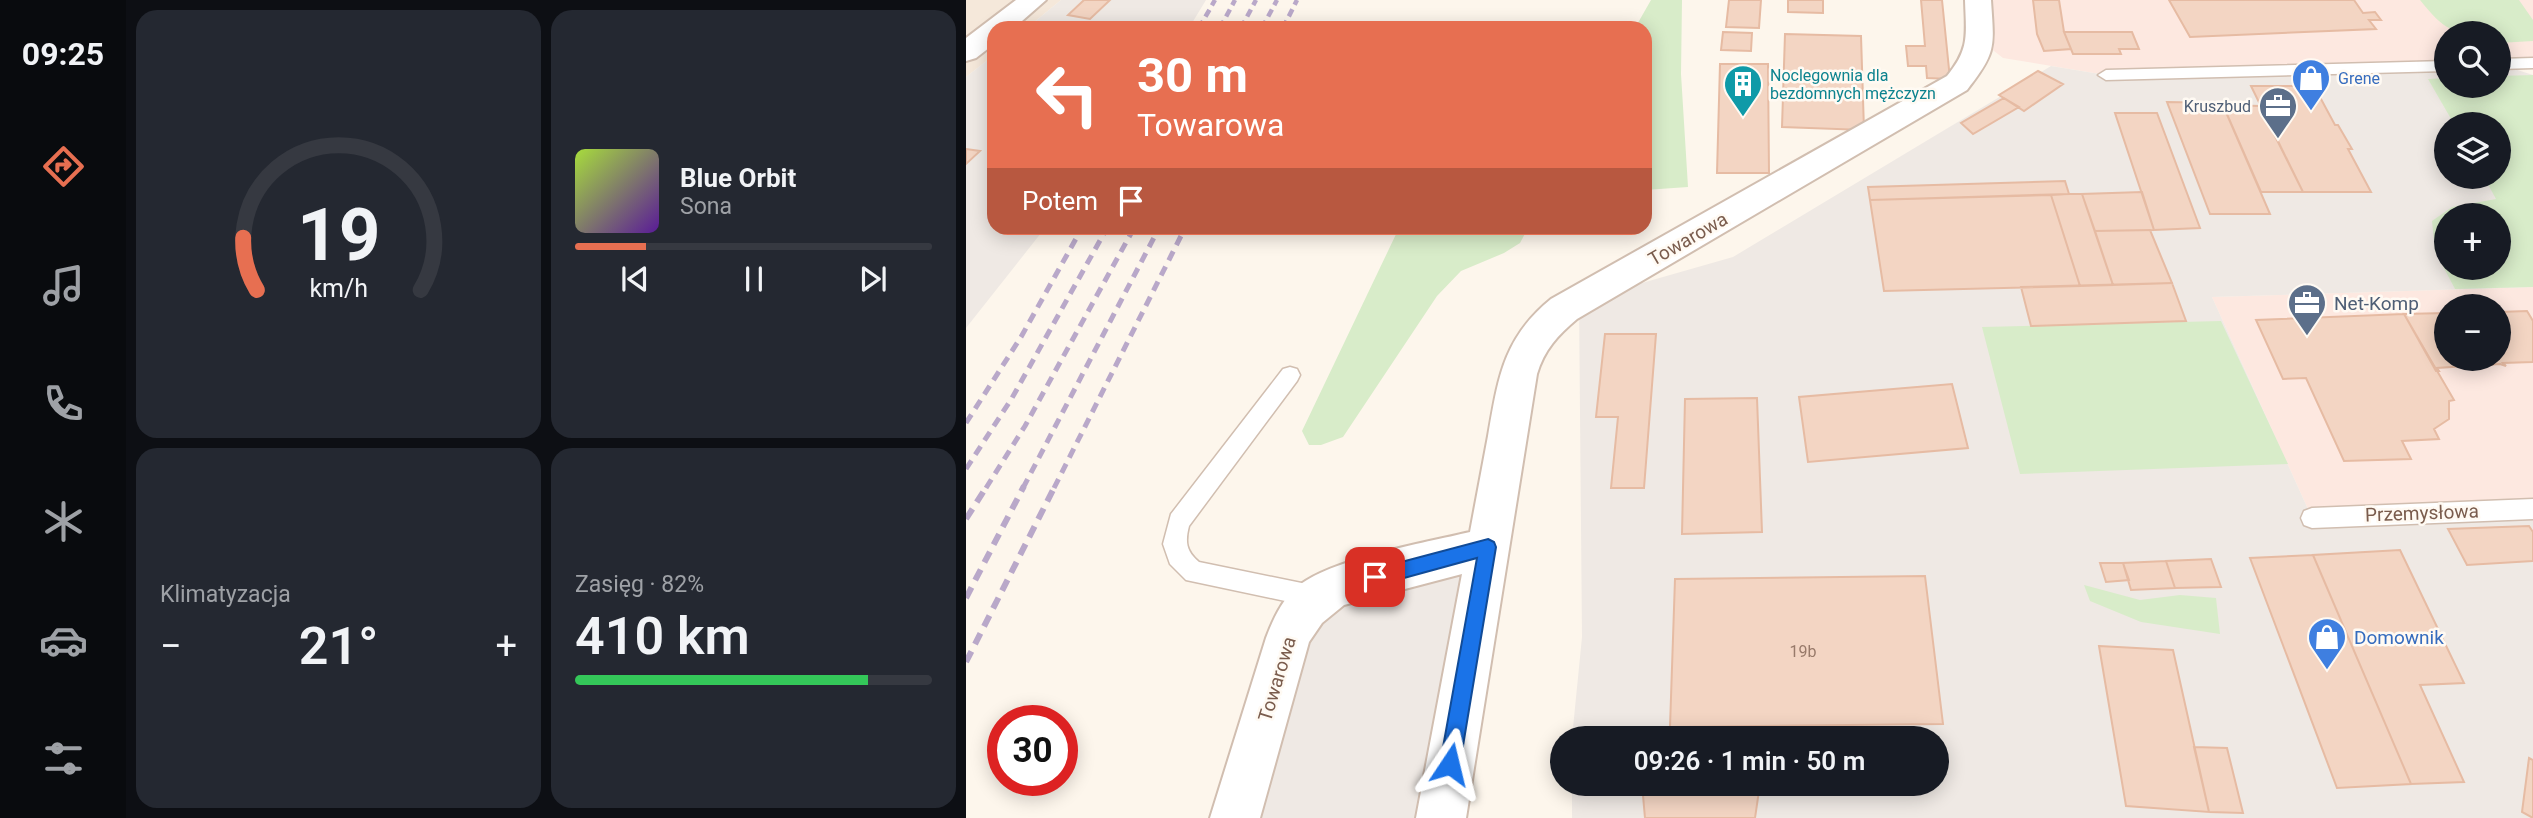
<!DOCTYPE html>
<html lang="pl">
<meta charset="utf-8">
<style>
:root{--surface:#171b24;--page:#242831;--text:#f1f3f6;--muted:#9ea1a6;--line:#363941;--accent:#e76f51}
body{margin:0;font-family:Roboto,sans-serif;background:var(--page);color:var(--text);height:100vh;display:flex;flex-direction:column;font-size:26px;white-space:nowrap}
*{box-sizing:border-box;margin:0}
p{font-size:23px;color:var(--muted)}
.icon{flex:none;width:38px;height:38px;fill:none;stroke:currentColor;stroke-width:2;stroke-linecap:round;stroke-linejoin:round}
.map{position:relative;flex:1;overflow:hidden}
.side{display:flex;flex-direction:column;gap:10px;padding:10px;background:#0d0f14;width:840px}
.side>*{flex:none}
.hud{position:absolute;left:21px;top:21px;width:665px;height:214px;border-radius:21px;box-shadow:0 4px 18px #0003;background:#e76f51;color:#fff;overflow:hidden}
.fabs{position:absolute;left:1468px;top:21px;display:grid;gap:14px}
.fabs a{display:grid;place-items:center;width:77px;height:77px;border-radius:50%;background:var(--surface);box-shadow:0 4px 18px #0003;font-size:35px}
.speed{position:absolute;left:21px;top:705px;display:flex;gap:14px;font-size:35px;font-weight:700;text-align:center}
.speed>*{display:grid;place-content:center;width:91px;height:91px;border-radius:50%;background:var(--surface);box-shadow:0 4px 18px #0003;line-height:1}
.speed .limit{border:10px solid #d22;background:#fff;color:#111}
.pin{position:absolute;display:grid;place-items:center;width:60px;height:60px;color:#fff;margin:-30px;border-radius:14px;box-shadow:0 4px 10px #0006}
.me{position:absolute;width:77px;margin:-38px;rotate:10deg;stroke-linejoin:round;filter:drop-shadow(0 0 5px #0008)}
.turn{display:flex;align-items:center;gap:24px;height:147px;padding:0 35px;font-size:32px}
.turn .icon{width:91px;height:91px;stroke-width:2.5}
.turn b{display:block;font-size:49px;line-height:60px}
.then{display:flex;align-items:center;height:66px;padding:0 35px;background:#0003;gap:14px;font-size:26px}
.big{font-size:52px;font-weight:600;line-height:1.1}
.side .card{flex:1;display:flex;flex-direction:column;justify-content:center;gap:10px;min-width:0;padding:0 24px;border-radius:21px;background:var(--page)}
.side .dial{align-items:center;gap:0}
.dial svg{height:182px;overflow:visible;fill:none;stroke:var(--line);stroke-width:7;stroke-linecap:round;text-anchor:middle}
.dial text{fill:var(--text);stroke:none}
.song{display:flex;align-items:center;gap:21px}
.cover{width:84px;height:84px;border-radius:10px;background:linear-gradient(135deg,hsl(80 70% 55%),hsl(270 70% 35%))}
.played{height:7px;border-radius:4px;background:linear-gradient(90deg,var(--accent) 20%,var(--line) 20%)}
.keys{display:flex;justify-content:space-around;direction:ltr}
.heat{display:flex;justify-content:space-between;align-items:center;font-size:38px;direction:ltr}
.charge{height:10px;border-radius:5px;background:linear-gradient(90deg,#34c759 82%,var(--line) 0)}
.side .tiles{flex:1;display:grid;gap:10px;grid-template-columns:repeat(2,1fr)}
.trip{position:absolute;left:584px;top:726px;width:399px;height:70px;border-radius:35px;background:var(--surface);box-shadow:0 4px 18px #0003;font-weight:600;line-height:70px;text-align:center}
main{display:flex;flex:1;min-height:0}
.tabs{display:flex;flex-direction:column;width:126px;justify-content:space-around;align-items:center;background:#090b0e;color:var(--muted)}
.tabs .icon{width:49px;height:49px}
.tabs .current{color:var(--accent)}
.tabs b{font-size:32px;color:var(--text)}
.map>svg:first-child{display:block}
.residential{fill:#f5e8da}
.commercial{fill:#fde8e0;fill-rule:evenodd}
.industrial{fill:#efe9e4;fill-rule:evenodd}
.green{fill:#d8ecc9;fill-rule:evenodd}
.building{fill:#f3d5c3;stroke:#e6bba3;stroke-width:2}
.lines{fill:none;stroke-linecap:round;stroke-linejoin:round}
.service-casing{stroke:#d1beb0;stroke-width:3}
.minor-casing{stroke:#d1beb0;stroke-width:4}
.service{fill:#fff;fill-rule:evenodd}
.minor{fill:#fff;fill-rule:evenodd}
.rail-far2{stroke:#b9a8c9;stroke-width:4.5;stroke-dasharray:8 5;stroke-linecap:butt}
.rail-far1{stroke:#b9a8c9;stroke-width:5;stroke-dasharray:10 7;stroke-linecap:butt}
.rail{stroke:#b9a8c9;stroke-width:6;stroke-dasharray:12 8;stroke-linecap:butt}
.route{fill:#1a73e8;stroke:#114b97;stroke-width:2}
.labels{text-anchor:middle;dominant-baseline:central;stroke-width:5;stroke-linejoin:round;paint-order:stroke}
.far-culture-label{font-size:16px;fill:#0d838f;stroke:#fffaf3;text-anchor:start}
.far-shop-label{font-size:16px;fill:#366cbe;stroke:#fffaf3;text-anchor:start}
.far-service-label{font-size:16px;fill:#4e5e75;stroke:#fffaf3;text-anchor:end}
.number-label{font-size:16px;fill:#987a6a}
.street-label{font-size:19px;fill:#7a5c4d;stroke:#fffaf3}
.service-label{font-size:19px;fill:#4e5e75;stroke:#fffaf3;text-anchor:start}
.shop-label{font-size:19px;fill:#366cbe;stroke:#fffaf3;text-anchor:start}
</style>
<main>
<nav class="tabs">
<b>09:25</b>
<svg class="icon current" aria-label="directions" viewBox="0 0 24 24"><path d="M12 3l9 9-9 9-9-9zM9 14v-3h6M13 9l2 2-2 2"/></svg>
<svg class="icon" aria-label="music" viewBox="0 0 24 24"><path d="M9 18V5l10-2v13"/><circle cx="6" cy="18" r="3"/><circle cx="16" cy="16" r="3"/></svg>
<svg class="icon" aria-label="phone" viewBox="0 0 24 24"><path d="M5 4h4l2 5-3 2q2 4 5 5l2-3 5 2v4C11 20 4 13 5 4z"/></svg>
<svg class="icon" aria-label="climate" viewBox="0 0 24 24"><path d="M12 3v18M4 7l16 10M4 17L20 7"/></svg>
<svg class="icon" aria-label="car" viewBox="0 0 24 24"><path d="M5 17H2v-5l4-1 3-4h7l3 4 3 1v5h-3M9 17h6M6 11h13"/><circle cx="7" cy="17" r="2"/><circle cx="17" cy="17" r="2"/></svg>
<svg class="icon" aria-label="filters" viewBox="0 0 24 24"><path d="M4 7h16M4 17h16"/><circle cx="9" cy="7" r="2"/><circle cx="15" cy="17" r="2"/></svg>
</nav>
<section class="side">
<div class="tiles">
<div class="card dial"><svg viewBox="0 0 100 80">
<path d="M14 69A42 42 0 1 1 86 69"/>
<path d="M14 69A42 42 0 0 1 8 46" stroke="#e76f51"/>
<text x="50" y="56" font-size="32" font-weight="700">19</text>
<text x="50" y="72" font-size="11">km/h</text>
</svg></div>
<div class="card">
<div class="song"><i class="cover"></i><div><b>Blue Orbit</b><p>Sona</p></div></div>
<div class="played"></div>
<div class="keys"><svg class="icon" aria-label="previous" viewBox="0 0 24 24"><path d="M18 5L8 12l10 7zM5 5v14"/></svg><svg class="icon" aria-label="pause" viewBox="0 0 24 24"><path d="M8 5v14M16 5v14"/></svg><svg class="icon" aria-label="next" viewBox="0 0 24 24"><path d="M6 5l10 7-10 7zM19 5v14"/></svg></div>
</div>
<div class="card"><p>Klimatyzacja</p>
<div class="heat"><a>−</a><b class="big">21°</b><a>+</a></div>
</div>
<div class="card"><p>Zasięg · 82%</p><b class="big">410 km</b><div class="charge"></div></div>
</div>
</section>
<div class="map">
<svg width="1567" height="818" viewBox="0 0 1567 818">
<rect width="100%" height="100%" fill="#fdf6ec"/>
<path class="residential" d="M0,0H95L61,28H28V55L0,77Z"/>
<path class="commercial" d="M1012,0H1567V63L1533,64V33H1480V66L1140,75L1037,58L1014,40Z
M1567,287V509L1346,518L1246,297ZM1480,306H1533V359H1480Z"/>
<path class="industrial" d="M95,0H240L223,28H61Z
M28,55V228H79L0,328V77Z
M1533,64L1567,75V287L1246,297L1346,518L1567,509V818H606V784H971V738H606L616,637L613,301L767,257L1085,66L1140,75L1480,66V86H1533ZM1480,124H1533V177H1480ZM1480,215H1533V268H1480Z
M522,547L475,818H269L329,622Z"/>
<path class="green" d="M685,0H716L715,74L722,187L679,190V28H669Z
M1454,0H1553L1567,20V41L1533,43V33C1488,33 1483,36 1454,0Z
M1567,75V287L1489,289L1469,251L1466,221L1486,207L1530,199L1518,177H1533V124H1488L1462,79L1480,78V86H1533V76ZM1533,215V268H1480V215Z
M433,228H562L554,243L538,253L495,271L471,296L377,437L355,445H343L336,431Z
M1255,321L1322,464L1054,474L1016,327Z
M1118,585L1174,600L1214,595L1250,598L1254,634L1175,622L1124,601Z"/>
<path class="building" d="M118,0H144L124,19L102,15Z
M763,0H795L793,28L760,27Z
M822,0H857V13L822,12Z
M955,0H976L984,79L961,78L960,66H942L940,46H959Z
M1067,0H1093L1098,32L1105,49L1078,51L1071,34Z
M1203,0H1388L1397,13L1409,12L1415,20H1403L1410,29L1224,37Z
M757,32L786,33L785,51L755,50Z
M1098,32H1166L1173,49H1153L1155,54H1107Z
M819,34L895,36L898,130L816,127Z
M754,64H802L803,173H751Z
M1072,71L1097,84L1058,111L1033,95Z
M1285,86H1348L1369,125H1372L1386,149H1382L1405,192H1337Z
M1038,98L1053,107L1007,134L995,123Z
M1201,102L1256,103L1304,214H1244Z
M1257,105L1294,106L1337,192H1295Z
M1149,113H1191L1234,228L1188,230Z
M0,149L14,151L0,164Z
M1099,181L1103,194L904,200L902,187Z
M1176,192L1188,230L1129,231L1116,194Z
M1103,194H1116L1147,285L1114,286L1085,195Z
M1085,195L1114,286L918,291L904,200Z
M1184,230L1206,283L1147,285L1129,231Z
M1206,283L1220,321L1065,326L1055,287Z
M1561,311L1567,321V362L1537,363L1540,366L1534,364L1505,366L1506,369L1501,366L1471,368L1473,371H1470L1438,314L1480,313V359H1533V312Z
M1438,314L1488,400L1483,401V419L1468,429L1473,439L1436,441L1445,459L1378,461L1340,378L1317,379L1290,320Z
M639,334H690L678,488H645L652,417H630Z
M986,384L1002,448L842,462L833,397Z
M791,398L796,532L716,534L719,399Z
M1563,526L1567,532V561L1501,565L1482,529Z
M1434,550L1498,683L1454,685L1498,782L1445,784L1347,555Z
M1347,555L1445,784L1371,788L1284,558Z
M1245,559L1255,587L1209,588L1200,561Z
M1200,561L1209,588L1165,590L1157,563Z
M1134,563H1157L1163,580L1140,582Z
M959,576L977,724L704,727L709,579Z
M1133,646L1207,650L1243,812L1160,806Z
M1228,747L1261,748L1277,813L1243,812Z
M1563,758L1567,760V818L1556,812Z
M676,784H794L789,818H679Z"/>
<g class="lines">
<defs>
<path id="service" d="M1567,58V68L1533,69V59Z
M1480,61V71L1140,80L1132,75L1140,70Z
M324,367L331,369L334,375L331,381L223,526C219,542 220,551 233,562L360,588L364,596L360,604L352,608L220,580L204,564L197,544L205,514L317,369Z
M1567,499V519L1346,528L1338,525L1335,518L1338,511L1346,508Z"/>
<path id="minor" d="M50,0H80L48,28H28V44L10,58L0,61V38Z
M999,0H1025C1028,47 1031,52 1001,90L611,319C592,335 578,350 571,374L500,818H450L496,574L378,605L356,623L343,642L294,818H244L300,638C307,620 315,601 330,588C363,559 458,543 504,532C510,500 516,468 522,436C532,379 537,338 585,299L981,76C1004,48 1000,35 999,0Z"/>
</defs>
<use href="#service" class="service-casing"/>
<use href="#minor" class="minor-casing"/>
<use href="#service" class="service"/>
<use href="#minor" class="minor"/>
<path class="rail-far2" d="M233,28L249,0
M254,28L269,0
M275,28L290,0
M296,28L311,0
M317,28L331,0"/>
<path class="rail-far1" d="M0,423L55,337L116,228
M0,469L46,398L141,228
M20,488L59,426L168,228
M57,488L193,228
M88,488L219,228"/>
<path class="rail" d="M0,519L21,486
M0,598L58,486
M0,662L89,486"/>
</g>
<path class="route" d="M522,539L528,542L530,547L494,764L491,771L484,774L477,771L474,764L511,558L409,586L403,583L400,577L403,571L409,569Z"/>
<defs>
<symbol id="shop-pin" viewBox="-11 -11 22 30"><path d="M0 17L-7.5 6A9.5 9.5 0 1 1 7.5 6Z" fill="#3f7fe0" stroke="#fffaf3"/><path d="M-5-2.5h2.3a2.7 3.5 0 0 1 5.4 0H5L5.5 6h-11ZM-1.5-2.5h3a1.5 2.3 0 0 0-3 0Z" fill="#fff"/></symbol>
<symbol id="building-pin" viewBox="-11 -11 22 30"><path d="M0 17L-7.5 6A9.5 9.5 0 1 1 7.5 6Z" fill="#0f9aa8" stroke="#fffaf3"/><path d="M-4-6H4V6H1V3H-1V6H-4ZM-2.5-4.3h1.7v1.8h-1.7ZM.8-4.3h1.7v1.8H.8ZM-2.5-1h1.7V.8h-1.7ZM.8-1h1.7V.8H.8Z" fill="#fff"/></symbol>
<symbol id="office-pin" viewBox="-11 -11 22 30"><path d="M0 17L-7.5 6A9.5 9.5 0 1 1 7.5 6Z" fill="#5c6f8a" stroke="#fffaf3"/><path d="M-6-3h4V-5.5h4V-3h4V5H-6ZM-1-4.5V-3h2v-1.5ZM-6 0V1H6V0Z" fill="#fff"/></symbol>
</defs>
<g fill-rule="evenodd">
<use href="#shop-pin" x="1323" y="56" width="44" height="60"/>
<use href="#building-pin" x="755" y="62" width="44" height="60"/>
<use href="#office-pin" x="1290" y="84" width="44" height="60"/>
<use href="#office-pin" x="1319" y="281" width="44" height="60"/>
<use href="#shop-pin" x="1339" y="615" width="44" height="60"/>
</g>
<g class="labels">
<g class="far-culture-label">
<text x="804" y="75">Noclegownia dla<tspan x="804" dy="18">bezdomnych mężczyzn</tspan></text>
</g>
<g class="far-shop-label">
<text x="1372" y="78">Grene</text>
</g>
<g class="far-service-label">
<text x="1285" y="106">Kruszbud</text>
</g>
<g class="number-label">
<text x="837" y="651">19b</text>
</g>
<g class="street-label">
<text transform="translate(722 239) rotate(-30)">Towarowa</text>
<text transform="translate(1456 513) rotate(-2)">Przemysłowa</text>
<text transform="translate(311 679) rotate(-73)">Towarowa</text>
</g>
<g class="service-label">
<text x="1368" y="303">Net-Komp</text>
</g>
<g class="shop-label">
<text x="1388" y="637">Domownik</text>
</g>
</g>
</svg>
<div class="fabs">
<a><svg class="icon" aria-label="search" viewBox="0 0 24 24"><circle cx="10" cy="10" r="6"/><path d="M15 15l6 6"/></svg></a>
<a><svg class="icon" aria-label="layers" viewBox="0 0 24 24"><path d="M12 4l9 5-9 5-9-5zM3 14l9 5 9-5"/></svg></a>
<a>+</a>
<a>−</a>
</div>
<div class="speed"><div class="limit">30</div></div>
<div class="pin" style="left:409px;top:577px;background:#d93025"><svg class="icon" aria-label="arrive" viewBox="0 0 24 24"><path d="M6 21V4h12l-3 4 3 4H6"/></svg></div>
<svg class="me" style="left:484px;top:764px" viewBox="-20 -20 40 40"><path d="M0-17L14 15 0 8-14 15z" fill="#1a73e8" stroke="#fff" stroke-width="4"/></svg>
<div class="trip">09:26 · 1 min · 50 m</div>
<div class="hud">
<div class="turn"><svg class="icon" aria-label="left" viewBox="0 0 24 24"><path d="M17 20v-9H6M10 6l-5 5 5 5"/></svg><div><b>30 m</b>Towarowa</div></div>
<div class="then">Potem<svg class="icon" aria-label="arrive" viewBox="0 0 24 24"><path d="M6 21V4h12l-3 4 3 4H6"/></svg></div>
</div>
</div>
</main>
